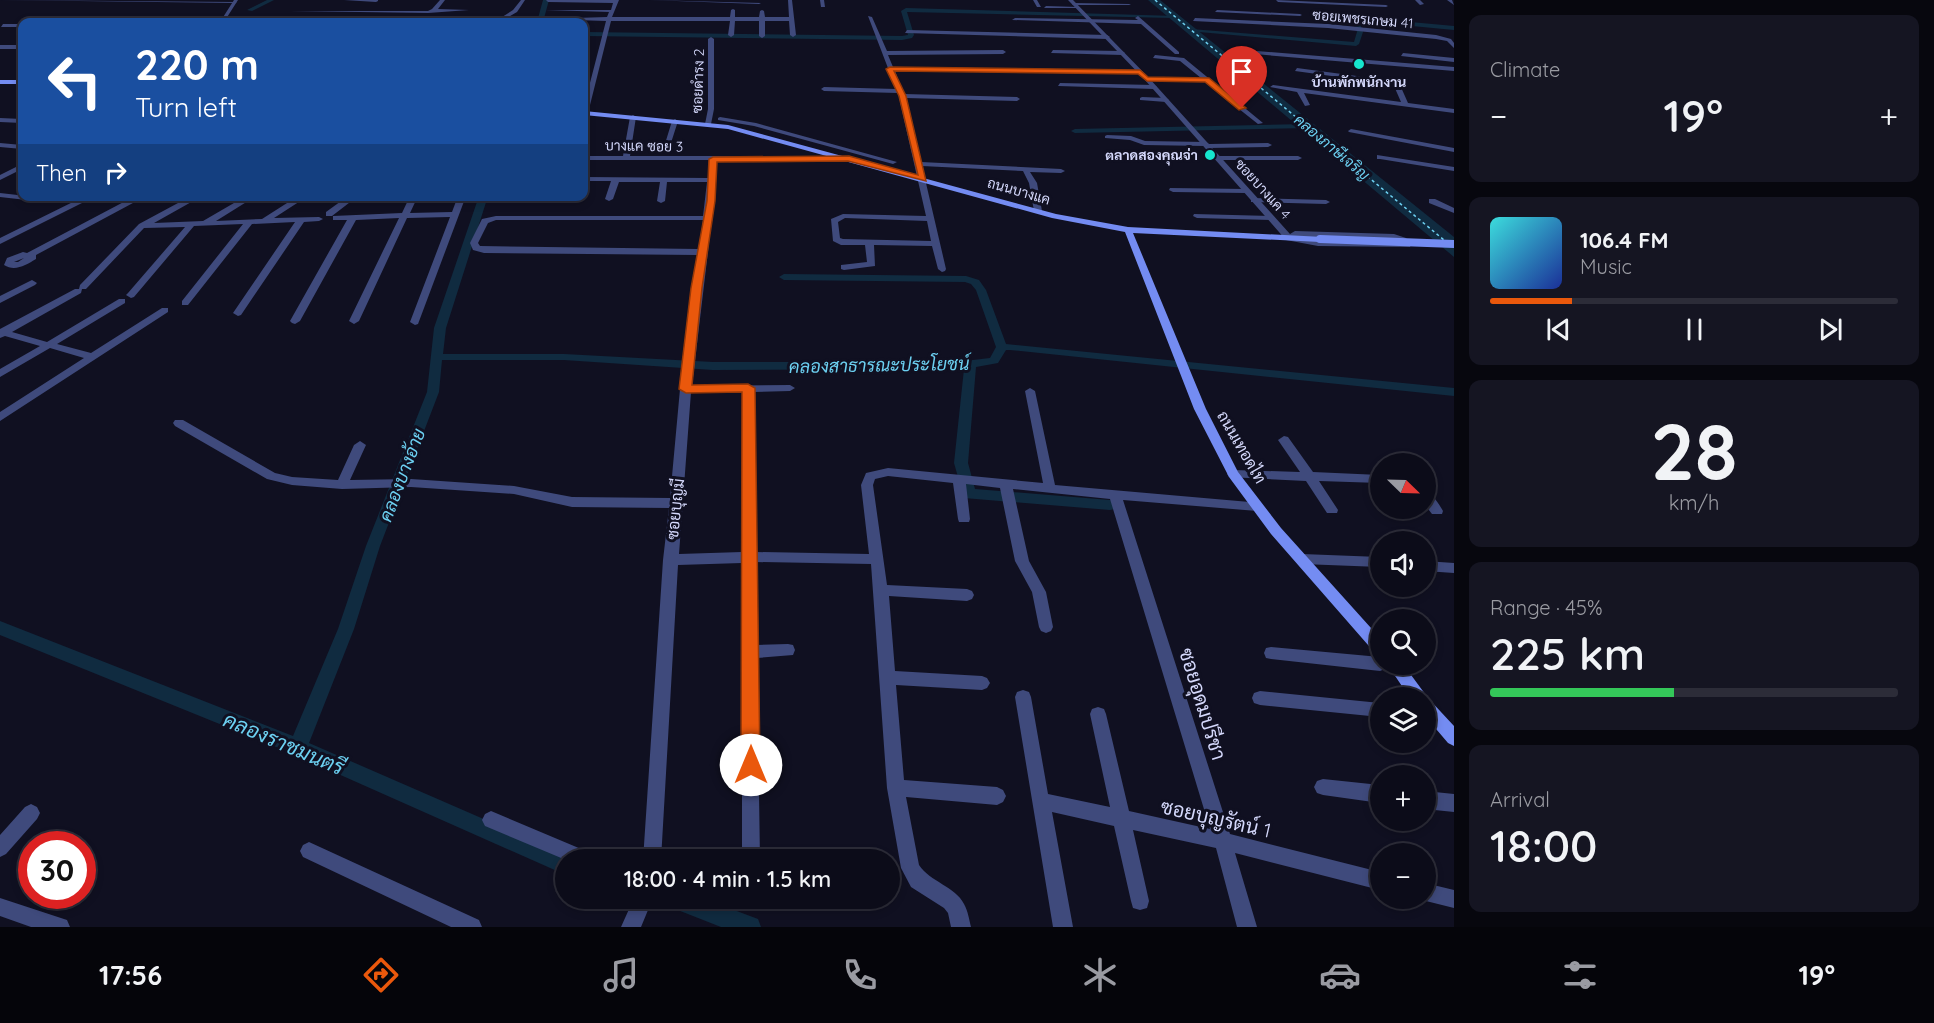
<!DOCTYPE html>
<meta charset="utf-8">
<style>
:root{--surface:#0c0c19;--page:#151522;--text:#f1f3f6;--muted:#9a9ba2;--line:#2c2c38;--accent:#ea580c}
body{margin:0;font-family:Quicksand,Sarabun,sans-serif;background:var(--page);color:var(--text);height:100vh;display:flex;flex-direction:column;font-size:22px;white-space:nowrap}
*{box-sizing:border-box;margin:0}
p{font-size:20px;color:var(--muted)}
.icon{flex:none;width:33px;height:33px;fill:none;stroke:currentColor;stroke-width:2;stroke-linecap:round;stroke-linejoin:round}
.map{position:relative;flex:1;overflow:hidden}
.panel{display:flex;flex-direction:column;gap:15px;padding:15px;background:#07070e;width:480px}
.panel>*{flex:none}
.top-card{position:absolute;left:18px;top:18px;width:570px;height:183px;border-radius:12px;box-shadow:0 3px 9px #0003,0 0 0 2px var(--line);background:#1a4fa0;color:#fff;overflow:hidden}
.needle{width:39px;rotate:113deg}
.tools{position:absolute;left:1370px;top:453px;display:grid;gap:12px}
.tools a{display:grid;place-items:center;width:66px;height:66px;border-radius:50%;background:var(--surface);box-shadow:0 3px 9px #0003,0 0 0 2px var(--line);font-size:30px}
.speed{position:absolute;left:18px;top:831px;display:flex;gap:12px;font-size:30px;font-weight:700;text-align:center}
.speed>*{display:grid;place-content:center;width:78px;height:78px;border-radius:50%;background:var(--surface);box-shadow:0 3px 9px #0003,0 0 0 2px var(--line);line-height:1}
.speed .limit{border:9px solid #d22;background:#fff;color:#111}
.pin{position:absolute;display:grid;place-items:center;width:51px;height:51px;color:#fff;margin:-62px -26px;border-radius:50% 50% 50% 0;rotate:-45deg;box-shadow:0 0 6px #0007}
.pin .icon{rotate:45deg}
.me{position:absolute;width:66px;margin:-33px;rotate:0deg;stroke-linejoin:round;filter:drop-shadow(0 0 4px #0008)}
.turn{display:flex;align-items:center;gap:21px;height:126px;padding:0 18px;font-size:27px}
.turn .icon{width:78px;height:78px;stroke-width:2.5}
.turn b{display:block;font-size:42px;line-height:51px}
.then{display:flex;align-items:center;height:57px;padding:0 18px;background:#0003;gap:12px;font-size:22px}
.big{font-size:45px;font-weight:600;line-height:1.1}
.panel .widget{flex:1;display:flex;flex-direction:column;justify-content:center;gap:9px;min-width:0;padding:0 21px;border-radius:12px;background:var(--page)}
.panel .dial{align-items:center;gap:0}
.dial b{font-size:78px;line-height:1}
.song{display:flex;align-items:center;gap:18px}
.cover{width:72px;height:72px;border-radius:9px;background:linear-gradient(135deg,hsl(180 70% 55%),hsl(230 70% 35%))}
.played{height:6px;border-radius:3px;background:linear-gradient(90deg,var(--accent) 20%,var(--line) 20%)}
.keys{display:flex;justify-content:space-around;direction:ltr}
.heat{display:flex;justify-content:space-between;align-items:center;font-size:33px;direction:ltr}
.charge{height:9px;border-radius:4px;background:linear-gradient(90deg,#34c759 45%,var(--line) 0)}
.trip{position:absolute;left:555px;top:849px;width:345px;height:60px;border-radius:30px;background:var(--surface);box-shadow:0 3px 9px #0003,0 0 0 2px var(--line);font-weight:600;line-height:60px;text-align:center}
.tab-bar{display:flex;height:96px;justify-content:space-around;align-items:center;background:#05050a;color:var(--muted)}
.tab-bar .icon{width:42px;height:42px}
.tab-bar .selected{color:var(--accent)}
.tab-bar b{font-size:27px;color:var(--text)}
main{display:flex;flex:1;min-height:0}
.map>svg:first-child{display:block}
.water{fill:#102b40}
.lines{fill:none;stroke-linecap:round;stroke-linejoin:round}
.canal{fill:#102b40;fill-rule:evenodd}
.ferry{stroke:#6cd0f1;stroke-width:1.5;stroke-dasharray:3 3;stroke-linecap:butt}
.minor{fill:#3f4a7c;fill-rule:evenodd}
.tertiary{fill:#3f4a7c;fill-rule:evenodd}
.secondary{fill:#748cf2;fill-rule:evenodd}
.secondary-bridge{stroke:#748cf2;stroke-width:8}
.route{fill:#ea580c;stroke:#983908;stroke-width:1.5}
.poi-dot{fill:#16e5ce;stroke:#101021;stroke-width:2}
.labels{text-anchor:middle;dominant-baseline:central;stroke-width:6;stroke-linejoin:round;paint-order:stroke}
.far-street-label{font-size:14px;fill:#d4d8fb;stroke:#101021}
.far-poi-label{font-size:14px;font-weight:bold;fill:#d4d8fb;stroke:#101021}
.far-water-label{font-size:15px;font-style:italic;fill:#6cd0f1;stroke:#101021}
.street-label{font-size:16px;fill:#d4d8fb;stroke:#101021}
.water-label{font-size:18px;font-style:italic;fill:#6cd0f1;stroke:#101021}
.near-street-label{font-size:20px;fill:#d4d8fb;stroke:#101021}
.near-water-label{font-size:21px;font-style:italic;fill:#6cd0f1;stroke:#101021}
</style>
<main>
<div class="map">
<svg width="1454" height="927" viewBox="0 0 1454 927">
<rect width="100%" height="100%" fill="#101021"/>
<path class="water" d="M1148,0H1160L1454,237V257Z"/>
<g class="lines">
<path class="canal" d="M267,0H274L252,11L247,10Z
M543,0H549L543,22H537Z
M906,8L1176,16L1173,18L907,12L914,35L912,38L902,40L584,36V32L902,36L908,35L901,11Z
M1356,17L1454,26V30L1359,21L1363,32L1359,44L1356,46L1188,31L1191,29L1354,42L1357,32L1353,19Z
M1306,124H1309V128L1075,133L1071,131L1075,129Z
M479,196H488L446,328L443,354H564L713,362H956L990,358L996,347L976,290L971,284L965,282L784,280L779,277L784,274L966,276L979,280L986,290L1006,344L1454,388V396L1010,350H1006L998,363L976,367L968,463L975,489L1110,500L1115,501L1117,505L1115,509L1110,510L964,498L954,463L964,369L713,370L564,360H442L439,392L380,546L354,629L309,743L573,858L574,860H566V875L291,753L0,635V621L293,736L338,629L366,546L427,392L434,328Z
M662,898H702L758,919L761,927H721L665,905Z"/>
<path class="ferry" d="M1155,0L1444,240"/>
<path class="minor" d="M0,0L237,2L235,3Z
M344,0H378V1L376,2Z
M440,0H445L438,9L469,10L428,13L290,11H428L432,9Z
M521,0H525L517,12L500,22L222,19L225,17L499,19L513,10Z
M546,0H619L612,17H730L731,10L733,9L735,10V17H759L760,11L762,10L764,11L765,17H789L788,0H792L796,35L793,37L790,35L789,21H765V36L762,38L759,36V21H735L734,35L731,37L728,35L730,21H611L588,113L585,115L584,106L606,21L543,19L607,17L609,12L545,10H611L613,3L548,2Z
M649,0L761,3L759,4Z
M820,0H824L825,7H821Z
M1033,0H1037L1041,7H1037Z
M1276,0L1386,5L1388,6L1386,7L1278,2Z
M1415,0H1420L1424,4L1420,5Z
M1447,0H1452L1454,5Z
M1074,3L1129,4L1131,5H1072Z
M1046,6L1078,7L1080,8H1044Z
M1217,10L1300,14L1302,15L1300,16L1215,12Z
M868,16L872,17L887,51L1003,50L1006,52L1003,54L888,55L893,67L1140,70L1143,72L1140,74L895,71L904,94L1017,97L1020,99L1017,101L906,98L921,162L1061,169L1065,171L1061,173L1030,172L1037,183L1042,211L1038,213L1034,211L1029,183L1023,171L922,166L946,269L945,271L942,272L938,269L932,246L874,245L875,266L844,270L841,269V265L867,262L865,245H841L833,241L831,219L843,214L926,216L898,93L824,91L821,89L824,87L896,89ZM845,218L927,221L931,241L843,239L840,238L838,222Z
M1138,16L1179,52V54H1175L1141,24L1012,20L1015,18L1138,20L1135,18Z
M80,18L82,21L71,22L72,21Z
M116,18L118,21L109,22Z
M199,18L204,19L202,22H197Z
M1195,18L1328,24L1436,35L1451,39L1454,43V48L1447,41L1436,39L1328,28L1193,21Z
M3,24H22V27H1Z
M907,30L1107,35L1110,37L1107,39L905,33Z
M711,37L714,39V109L711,124L708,126L705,124L708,109V39Z
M0,45H22V49H0Z
M1232,49L1454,67V71L1230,52Z
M1053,50L1122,51L1125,53L1122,55L1051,53Z
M1403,53L1454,58V62L1401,56Z
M1155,55L1184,58L1263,123L1258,124L1205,82L1145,80L1147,77L1201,78L1180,61L1153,58Z
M1297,68L1394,81L1400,85L1408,103L1454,109V113L1304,93L1310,105L1305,106L1297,92L1270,87L1273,85L1401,102L1394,86L1390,84L1295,71Z
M1060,83L1154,85L1157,87L1154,89L1058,86Z
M1142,97L1166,98L1169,100L1166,102L1140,100V98Z
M633,115L636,117L630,156H849L853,158L849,160H717L712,218L692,386L790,385L795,388L790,391L753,392L756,552L869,554L861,485L866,473L888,468L1043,483L1025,391L1030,388L1035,391L1055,485L1261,503L1263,506L1261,509L1257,511L1123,500L1230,834L1380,872V890L1235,853L1257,927H1237L1216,848L1133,830L1149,901L1147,908L1140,910L1133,908L1131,901L1114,826L1052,812L1073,927H1053L1015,697L1017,692L1023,690L1029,692L1031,697L1048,794L1110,807L1090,714L1092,709L1098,707L1104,709L1106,714L1129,811L1210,829L1110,499L1013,489L1029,561L1046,592L1053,627L1051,631L1046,633L1041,631L1039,627L1032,592L1015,561L1000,488L966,484L970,519L969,522H959L958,519L953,483L888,476L875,479L873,485L887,585L967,589L972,591L974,595L972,599L967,601L889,596L895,671L982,676L987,678L990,683L987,688L982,690L896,685L904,780L997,787L1003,790L1006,796L1003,802L997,805L906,797L919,865C930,882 955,886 964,904C968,911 969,919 971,927H951L948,913L944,908L911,887L901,868L887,788L871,564L756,562L757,645L788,644L793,645L795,650L793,655L757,658L760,860H742V563L678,565L661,860H643L663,560L669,508L572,507L514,494L411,487L342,489L292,485L267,479L175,426L173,423L175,420H183L275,473L292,477L338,480L354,445L360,441L366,445L350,480L411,479L514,486L572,497L670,498L680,389L698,255L484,253L473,250L470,243L482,219L496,216H703L707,182H667L665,201L661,203L657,201L660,182H619L613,199L609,201L605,199L611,181H584V177L708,178L709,160H584V156H623L630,117ZM496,220H703L699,249L480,246L478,243L488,223ZM691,392H743L742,552L679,554Z
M720,117L756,123L897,162L893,164L754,126L718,120V118Z
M0,118L22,119V123L0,122Z
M675,119L678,121L670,146L664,147L672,121Z
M1351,129L1454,148V152L1349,132L1348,131Z
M1107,135L1131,136L1145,141L1206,142L1209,144L1268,143L1272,145L1268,147L1208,148L1205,146L1144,145L1130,140L1105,138V136Z
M0,143L22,145V149L0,147Z
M1377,155L1454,167V171L1380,159H1377Z
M1215,156H1298L1302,158L1298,160H1215Z
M22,164V169L0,180V175Z
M1170,188L1246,189L1250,191L1246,193L1173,192L1169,190Z
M0,193L53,199L57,201L53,203L0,197Z
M85,196H96L0,244V238Z
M135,196H146L36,255V259C26,265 15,272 4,265L7,258L23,252L27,253ZM24,258L18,262H13H14Z
M191,196H202L154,223L203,221L246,196H256L216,221L262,219L298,196H308L274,218L319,217L323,219L319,221L304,222L241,315L238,316L233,313L295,222L252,224L188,305H182V301L243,224L194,226L134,297L131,298L126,295L128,293L185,227L144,228L86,289H82L81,293L12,332L47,342L119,299H125V303L57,344L91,353L162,308H168V312L0,421V412L84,358L50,348L0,377V369L40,346L5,336L0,338V329L75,289H79L80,285L139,224Z
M348,196H358L332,216H326V212Z
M410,196H418L410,213L452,212L458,196H466L418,324L415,325L410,322L450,217L407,218L359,321L354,324L349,321L399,218L356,220L300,321L295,324L292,323L290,321L347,220H333V216L402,213Z
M506,196H514V197L510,199Z
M556,196H564L558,201L554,199Z
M1251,198L1326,200L1330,202L1326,204L1254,202H1251Z
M1429,199H1435L1454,208V213L1429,203Z
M1194,214L1271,216L1275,218L1271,220L1197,218L1193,216Z
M32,280L37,283L35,285L0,303V296Z
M1284,436L1288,437L1313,472L1380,475V483L1319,481L1338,510L1337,513H1327L1306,481L1229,477L1227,474L1229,471L1233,470L1300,472L1278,440Z
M1425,491C1433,494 1439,504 1443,511L1442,514H1432L1425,505Z
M1302,554L1380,557V567L1302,564L1297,563L1295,559L1297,555Z
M1425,561L1454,563V573L1425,571Z
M1271,647L1380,657V664H1387L1385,669L1380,671L1271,659L1266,658L1264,653L1266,648Z
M1260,691L1380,703V717L1260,705L1254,703L1252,698L1254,693Z
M1323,779L1380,785V803L1323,795L1317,793L1314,787L1317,781Z
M1425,791L1454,794V812L1425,809Z
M31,804L37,807L40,813L37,819L6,854L0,857V835L25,807Z
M491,811L593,854L596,860H566L485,826L482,820L485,814Z
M309,842L479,920L482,927H451L303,857L300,851L303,845Z
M1425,883L1454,890V908L1418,899L1425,898Z
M0,898L67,920L70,927H31L0,916Z
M634,898H653L641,927H621Z
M739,898H757L755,908L748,910L741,908Z"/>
<path class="tertiary" d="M234,0H238L224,22H220Z
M1068,0H1073L1149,78L1290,234L1295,231L1394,234L1406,238L1411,245L1410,247L1318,246L1286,240L1145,80ZM1297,237L1393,240L1400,242L1318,240Z"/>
<path class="secondary" d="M0,80H22V84H0Z
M584,111L728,125L1056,214L1128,227L1323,237L1324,239L1320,242L1133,233L1206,409L1238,472L1281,528L1380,638V654L1375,653L1271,534L1229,477L1194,409L1125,232L1052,218L728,129L584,115Z
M1387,664H1403L1428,698L1454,726V746L1448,743L1425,716V698H1410Z"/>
<path class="secondary-bridge" d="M1320,239L1454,244"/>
</g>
<path class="route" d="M890,67L1140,70L1148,77L1209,78L1246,108L1239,110L1205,82L1147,81L1138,74L894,71L906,96L926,181L848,161L717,162L715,201L702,288L692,385L748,384L755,388L760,765L757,771L751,774L744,771L741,765L742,392L686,393L679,389L691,288L707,201L709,159L713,157L849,156L918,175L899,96L886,69Z"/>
<g class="poi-dot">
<circle cx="1359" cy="64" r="6"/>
<circle cx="1210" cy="155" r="6"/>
</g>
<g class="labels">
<g class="far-street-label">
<text transform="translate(1363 19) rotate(5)">ซอยเพชรเกษม 41</text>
<text transform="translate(698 81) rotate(-88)">ซอยดำรง 2</text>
<text transform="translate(644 146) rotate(1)">บางแค ซอย 3</text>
<text transform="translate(1263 189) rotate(48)">ซอยบางแค 4</text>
<text transform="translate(1019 191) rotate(16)">ถนนบางแค</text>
</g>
<g class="far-poi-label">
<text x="1359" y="82">บ้านพักพนักงาน</text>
<text x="1198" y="155" text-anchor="end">ตลาดสองคุณจ่า</text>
</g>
<g class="far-water-label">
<text transform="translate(1332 147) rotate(40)">คลองภาษีเจริญ</text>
</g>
<g class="street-label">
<text transform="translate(1242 447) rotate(60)">ถนนเทอดไท</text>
<text transform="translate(675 509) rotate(-84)">ซอยบุญมี</text>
</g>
<g class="water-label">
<text transform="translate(879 365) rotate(-1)">คลองสาธารณะประโยชน์</text>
<text transform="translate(402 475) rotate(-69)">คลองบางอ้าย</text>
</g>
<g class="near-street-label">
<text transform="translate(1203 704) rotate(73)">ซอยอุดมปรีชา</text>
<text transform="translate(1216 818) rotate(13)">ซอยบุญรัตน์ 1</text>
</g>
<g class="near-water-label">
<text transform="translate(284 743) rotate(23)">คลองราชมนตรี</text>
</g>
</g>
</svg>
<div class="tools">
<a><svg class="needle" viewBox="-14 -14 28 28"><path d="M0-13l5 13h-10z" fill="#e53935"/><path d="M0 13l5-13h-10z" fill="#9a9ba2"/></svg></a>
<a><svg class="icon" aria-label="sound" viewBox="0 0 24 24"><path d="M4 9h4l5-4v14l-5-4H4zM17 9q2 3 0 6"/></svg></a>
<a><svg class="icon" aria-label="search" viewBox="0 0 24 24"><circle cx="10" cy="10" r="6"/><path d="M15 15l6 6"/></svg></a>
<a><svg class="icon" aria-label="layers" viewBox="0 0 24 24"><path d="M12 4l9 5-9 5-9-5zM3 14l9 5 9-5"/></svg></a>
<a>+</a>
<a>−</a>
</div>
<div class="speed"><div class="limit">30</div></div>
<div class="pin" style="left:1242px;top:108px;background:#d93025"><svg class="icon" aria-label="arrive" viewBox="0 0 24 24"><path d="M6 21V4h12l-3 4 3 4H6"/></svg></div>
<svg class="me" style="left:751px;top:765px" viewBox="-20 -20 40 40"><circle r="19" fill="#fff"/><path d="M0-13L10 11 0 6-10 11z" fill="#ea580c"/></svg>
<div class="trip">18:00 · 4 min · 1.5 km</div>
<div class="top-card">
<div class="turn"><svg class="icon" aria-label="left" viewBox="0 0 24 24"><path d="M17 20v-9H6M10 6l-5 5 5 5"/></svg><div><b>220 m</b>Turn left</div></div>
<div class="then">Then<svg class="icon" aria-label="right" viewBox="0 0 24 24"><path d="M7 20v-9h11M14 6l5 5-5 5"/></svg></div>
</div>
</div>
<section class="panel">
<div class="widget"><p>Climate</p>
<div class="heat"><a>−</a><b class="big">19°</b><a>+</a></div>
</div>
<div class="widget">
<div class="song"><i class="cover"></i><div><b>106.4 FM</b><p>Music</p></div></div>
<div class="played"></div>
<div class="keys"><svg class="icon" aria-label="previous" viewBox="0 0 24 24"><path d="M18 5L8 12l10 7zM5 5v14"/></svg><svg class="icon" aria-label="pause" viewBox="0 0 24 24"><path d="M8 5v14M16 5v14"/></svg><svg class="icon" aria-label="next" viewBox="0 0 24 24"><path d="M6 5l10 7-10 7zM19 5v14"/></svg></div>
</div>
<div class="widget dial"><b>28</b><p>km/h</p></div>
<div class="widget"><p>Range · 45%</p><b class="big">225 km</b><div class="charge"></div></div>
<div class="widget"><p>Arrival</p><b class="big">18:00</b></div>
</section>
</main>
<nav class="tab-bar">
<b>17:56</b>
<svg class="icon selected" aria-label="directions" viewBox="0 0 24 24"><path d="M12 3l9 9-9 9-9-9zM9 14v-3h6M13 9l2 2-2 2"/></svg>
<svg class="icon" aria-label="music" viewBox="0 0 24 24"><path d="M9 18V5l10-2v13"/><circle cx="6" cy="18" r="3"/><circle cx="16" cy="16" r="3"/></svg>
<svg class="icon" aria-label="phone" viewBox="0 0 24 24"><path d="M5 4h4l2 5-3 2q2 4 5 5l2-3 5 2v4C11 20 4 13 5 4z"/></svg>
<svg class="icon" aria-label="climate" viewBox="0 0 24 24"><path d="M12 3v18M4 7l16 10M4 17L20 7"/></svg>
<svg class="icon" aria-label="car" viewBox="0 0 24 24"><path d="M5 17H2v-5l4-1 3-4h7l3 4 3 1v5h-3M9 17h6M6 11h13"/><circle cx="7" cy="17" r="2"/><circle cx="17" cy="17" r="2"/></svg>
<svg class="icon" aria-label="filters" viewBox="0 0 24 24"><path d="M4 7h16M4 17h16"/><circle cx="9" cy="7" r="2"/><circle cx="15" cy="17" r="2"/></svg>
<b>19°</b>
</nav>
